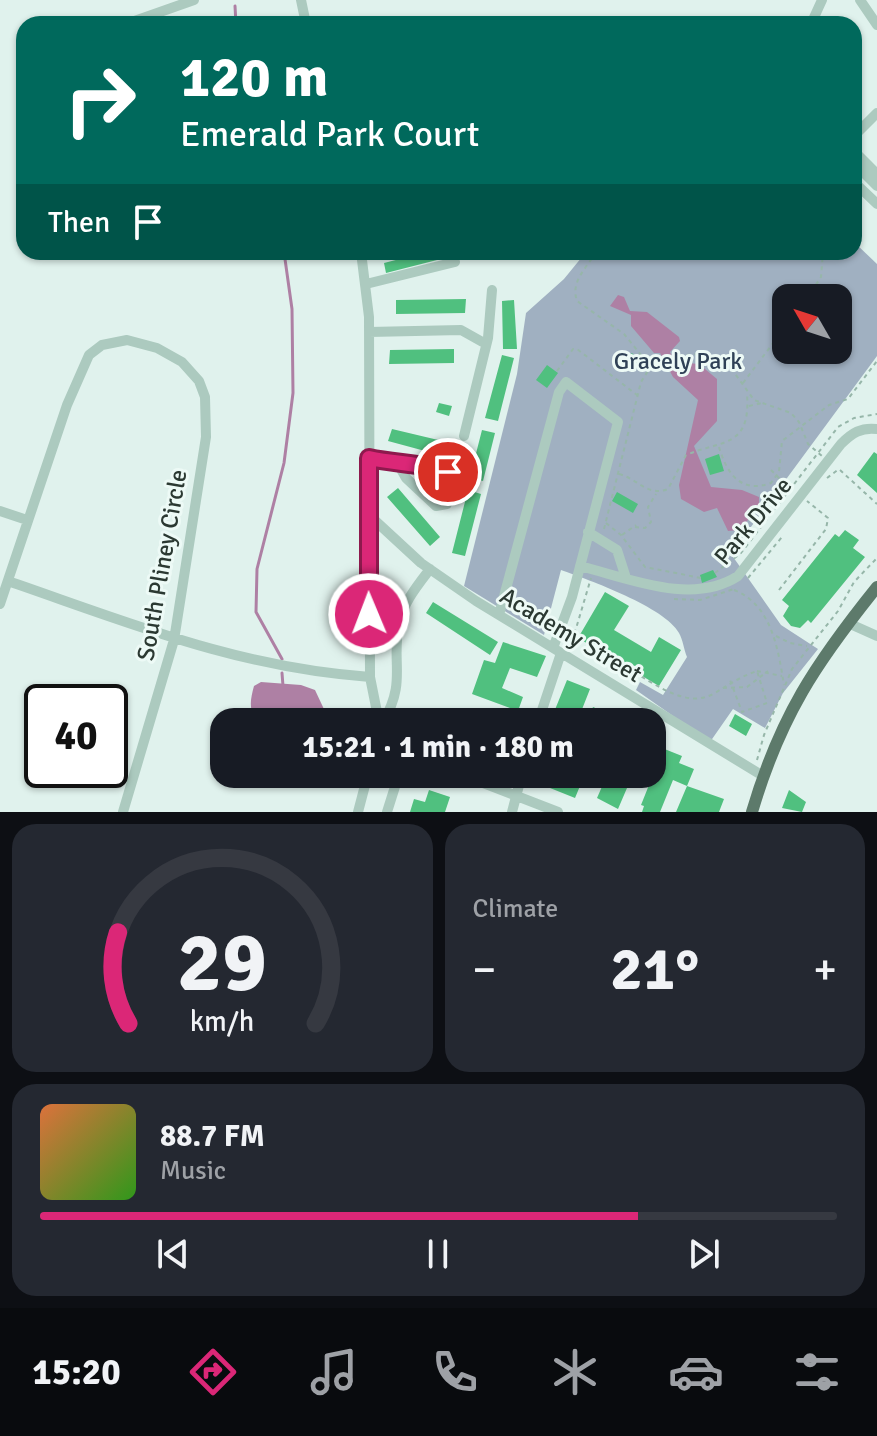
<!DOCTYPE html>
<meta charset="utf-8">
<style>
:root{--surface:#171b24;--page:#242831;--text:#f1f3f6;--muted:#9ea1a6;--line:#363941;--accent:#db2777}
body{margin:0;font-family:Signika,sans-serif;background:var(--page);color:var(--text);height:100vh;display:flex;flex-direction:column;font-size:30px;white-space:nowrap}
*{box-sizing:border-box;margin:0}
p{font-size:26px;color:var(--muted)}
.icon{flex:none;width:44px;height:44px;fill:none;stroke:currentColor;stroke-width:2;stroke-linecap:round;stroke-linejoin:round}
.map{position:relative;height:812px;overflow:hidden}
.drawer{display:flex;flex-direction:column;gap:12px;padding:12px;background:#0d0f14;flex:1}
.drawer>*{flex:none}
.banner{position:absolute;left:16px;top:16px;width:846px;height:244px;border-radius:24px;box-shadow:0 2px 6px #0004;background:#00695c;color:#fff;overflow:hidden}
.needle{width:52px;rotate:309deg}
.controls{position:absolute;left:772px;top:284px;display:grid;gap:16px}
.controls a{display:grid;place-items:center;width:80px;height:80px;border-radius:16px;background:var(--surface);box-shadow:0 2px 6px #0004;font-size:40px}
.speed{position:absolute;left:24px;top:684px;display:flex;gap:16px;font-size:40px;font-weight:700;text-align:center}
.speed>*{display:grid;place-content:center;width:104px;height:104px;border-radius:50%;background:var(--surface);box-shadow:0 2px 6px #0004;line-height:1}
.speed .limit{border:4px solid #111;border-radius:12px;background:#fff;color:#111}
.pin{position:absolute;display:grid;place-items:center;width:68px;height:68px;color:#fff;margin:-34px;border:4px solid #fff;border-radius:50%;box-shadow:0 2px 8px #0007}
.me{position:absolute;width:88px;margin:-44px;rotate:359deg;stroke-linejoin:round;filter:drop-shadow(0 0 6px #0008)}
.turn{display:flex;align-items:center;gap:28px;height:168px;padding:0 32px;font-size:36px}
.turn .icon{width:104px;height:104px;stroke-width:2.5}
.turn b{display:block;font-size:56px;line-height:68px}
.then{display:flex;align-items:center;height:76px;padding:0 32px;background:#0003;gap:16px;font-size:30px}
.big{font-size:60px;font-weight:700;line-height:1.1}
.drawer .widget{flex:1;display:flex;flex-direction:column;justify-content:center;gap:12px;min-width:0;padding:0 28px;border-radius:24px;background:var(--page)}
.drawer .dial{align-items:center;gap:0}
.dial svg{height:208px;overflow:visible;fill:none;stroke:var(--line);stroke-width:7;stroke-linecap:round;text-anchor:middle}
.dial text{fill:var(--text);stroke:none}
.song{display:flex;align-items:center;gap:24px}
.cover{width:96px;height:96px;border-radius:12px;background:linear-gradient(135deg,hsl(20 70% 55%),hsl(110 70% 35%))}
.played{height:8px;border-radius:4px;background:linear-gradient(90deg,var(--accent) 75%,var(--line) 75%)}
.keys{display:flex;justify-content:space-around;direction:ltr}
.heat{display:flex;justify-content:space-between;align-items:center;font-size:44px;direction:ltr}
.drawer .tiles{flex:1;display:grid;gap:12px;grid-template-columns:1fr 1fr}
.widget:last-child{grid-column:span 2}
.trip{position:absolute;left:210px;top:708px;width:456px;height:80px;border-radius:24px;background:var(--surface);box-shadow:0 2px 6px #0004;font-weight:700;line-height:80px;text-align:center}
.menu{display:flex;height:128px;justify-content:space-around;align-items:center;background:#090b0e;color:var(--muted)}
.menu .icon{width:56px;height:56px}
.menu .on{color:var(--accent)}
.menu b{font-size:36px;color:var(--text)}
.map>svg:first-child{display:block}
.green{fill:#a0b0c1;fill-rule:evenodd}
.water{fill:#ae80a4}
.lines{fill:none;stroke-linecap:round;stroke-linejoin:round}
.stream{stroke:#ae80a4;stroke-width:3}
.building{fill:#50c07f}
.path{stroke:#96b6a9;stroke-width:2;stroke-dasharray:4 4;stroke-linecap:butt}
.minor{stroke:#accabf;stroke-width:10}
.major{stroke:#5d7a6b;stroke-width:12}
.route-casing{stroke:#8e194d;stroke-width:20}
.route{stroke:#db2777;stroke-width:14}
.labels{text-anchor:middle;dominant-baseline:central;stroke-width:6;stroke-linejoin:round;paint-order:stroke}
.park-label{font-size:24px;fill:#2f4156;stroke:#edfaf6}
.street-label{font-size:24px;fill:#2b3932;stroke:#edfaf6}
</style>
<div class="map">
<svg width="877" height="812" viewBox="0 0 877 812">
<rect width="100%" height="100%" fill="#e0f2ed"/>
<path class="green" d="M854,242L877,264V356L731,554L781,625L818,649L783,693L765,728L733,709L710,742L636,690L640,682L663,695L687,657C684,650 683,640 679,633C665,607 589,580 561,570L544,635L464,586L517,374L526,313L564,279L586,252H854ZM786,298H838V350H786Z"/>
<path class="water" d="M618,295L624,297L630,311L647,312L679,337L680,341L670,352L675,362L699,364L717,379V421L694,446L711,487L742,490L759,497V506L740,530L728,531L717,508L704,512L681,499L679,485L698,400L673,377L660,353H654L631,326V315L610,306Z
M261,682L301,685L315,690L330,722H259C248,711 250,701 254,686Z"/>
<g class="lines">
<path class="stream" d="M235,6L236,24
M282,659L256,612L257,569L284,463L293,393L292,309L284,252
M282,673L283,686
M288,774V777"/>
</g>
<path class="building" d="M427,252H435L437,260L386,273L384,263Z
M466,299L465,313L396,314V300Z
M514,300L517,349H503L502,301Z
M454,349V363L389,364L390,350Z
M632,353L641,363L634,369L625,359Z
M502,355L514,358L498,421L485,418Z
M547,365L558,373L547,388L536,380Z
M439,403L452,406L449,416L436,412Z
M392,429L455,444L451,458L388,441Z
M482,430L495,433L483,481L470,477Z
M874,452L877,454V493L857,475Z
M719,454L724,471L710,475L705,459Z
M398,488L440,537L430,546L387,497Z
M468,490L481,494L465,556L452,553Z
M617,492L638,504L633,513L612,501Z
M845,530L859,540L853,548L865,557L811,623L808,620L800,628L791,626L783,616L789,606L782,600L835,534L839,537Z
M713,570L717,577L702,583L700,575Z
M605,592L629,606L614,630L651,652L659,637L681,650L659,686L578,638Z
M433,602L498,642L490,655L426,613Z
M503,642L546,656L537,677L510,668L502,688L523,697L518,711L472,694L484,660L495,663Z
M567,680L590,689L577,722H550Z
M593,707L614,716L612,722H587Z
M735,714L752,724L746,736L729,726Z
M652,744L682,756L679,763L694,769L687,786L673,780L660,812H642L644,806L641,805L655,770Z
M544,774H585L575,798L540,784Z
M602,774H633L618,809L597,798L604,782L600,779Z
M687,786L724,799L719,812H676Z
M429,790L450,797L445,812H410L414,799L425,802Z
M789,790L806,802L802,812L782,808Z"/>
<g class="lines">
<path class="path" d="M596,252C587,268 570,281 577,301L624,334L650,366
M807,298L821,277L823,252
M557,371L573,349H577L637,395
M743,383L786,326
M749,406L762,403
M719,447C727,474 741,494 771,483L779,472L782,441L829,405L848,399L877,361
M771,470L789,488
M840,470L877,504
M619,474C638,479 648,497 668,489L686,455C722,440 751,448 747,394
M827,478L839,469
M606,523L621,535L645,567L701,578
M635,527L645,528L651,522L648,507L656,494
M604,529L641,382L651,366L675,356L699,354L712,357L733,371L754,400L791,413L799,422L808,444L822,456
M622,535L636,525
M715,573L741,553L838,427L854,418L877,414
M748,578L782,537
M734,590C772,605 778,649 784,685
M779,590L826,529L828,518L807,501
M674,599L700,600L734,589
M776,636L790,643L807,646
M565,643L572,642L591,578
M757,671L782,676
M632,683L637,674C658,686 688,708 713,694C729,685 739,677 757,671L767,703L742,712L730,680
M723,688L747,687L768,671
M757,760L764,735L792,669L838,611L854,582L877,558"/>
<path class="minor" d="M301,0L306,24
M860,0L877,25
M126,24L194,0
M811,24L822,0
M854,136L877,113
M854,151L877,174
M854,163L877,186
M854,182L877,204
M361,252L369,317L370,677L379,722
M366,284L455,262
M369,332L461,330L486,344
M464,436L488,338L492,290
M369,458C392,463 442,463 453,481L447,504L436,506L406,478L398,464
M0,511L27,520
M369,515L421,563L476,601L763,776
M588,532L617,550L626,578
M580,566C628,578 692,606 738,576L841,444C852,433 861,427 877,429
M8,581C130,623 239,668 370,677
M0,604L67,405L89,355L102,345L127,340L157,348L182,362L199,381L205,397L206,437L174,640L123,812
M499,615L559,392L566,382L618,422L572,597L553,648
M848,623L877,636
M383,722C407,681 391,664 399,624C403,603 417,586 430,569
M538,722L561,653
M408,774L417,778L432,774
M460,774L558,812
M358,812L368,774
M387,812L399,774
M512,812L522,774"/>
<path class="major" d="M752,812C780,717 815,664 877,587"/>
</g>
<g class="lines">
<defs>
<path id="route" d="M369,614V458C396,464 423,463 448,472"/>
</defs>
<use href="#route" class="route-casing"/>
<use href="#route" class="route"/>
</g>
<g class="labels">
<g class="park-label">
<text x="678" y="361">Gracely Park</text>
</g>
<g class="street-label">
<text transform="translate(753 521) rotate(-50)">Park Drive</text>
<text transform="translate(162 565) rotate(-80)">South Pliney Circle</text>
<text transform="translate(571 635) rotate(31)">Academy Street</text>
</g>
</g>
</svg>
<div class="controls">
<a><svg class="needle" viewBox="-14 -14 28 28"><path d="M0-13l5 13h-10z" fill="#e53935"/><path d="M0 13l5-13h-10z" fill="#9ea1a6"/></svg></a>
</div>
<div class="speed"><div class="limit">40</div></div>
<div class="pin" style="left:448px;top:472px;background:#d93025"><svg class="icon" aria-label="arrive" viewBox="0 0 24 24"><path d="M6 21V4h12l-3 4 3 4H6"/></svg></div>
<svg class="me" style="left:369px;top:614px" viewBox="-20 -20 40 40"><circle r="17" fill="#db2777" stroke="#fff" stroke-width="3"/><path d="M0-11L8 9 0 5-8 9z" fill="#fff"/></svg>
<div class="trip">15:21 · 1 min · 180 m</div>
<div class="banner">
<div class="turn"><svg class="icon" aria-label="right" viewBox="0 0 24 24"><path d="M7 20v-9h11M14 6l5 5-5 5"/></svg><div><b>120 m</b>Emerald Park Court</div></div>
<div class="then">Then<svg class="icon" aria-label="arrive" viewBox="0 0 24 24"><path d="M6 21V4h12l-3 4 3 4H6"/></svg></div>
</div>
</div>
<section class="drawer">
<div class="tiles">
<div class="widget dial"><svg viewBox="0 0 100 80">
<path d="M14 69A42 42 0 1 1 86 69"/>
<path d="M14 69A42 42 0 0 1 10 34" stroke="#db2777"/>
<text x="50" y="56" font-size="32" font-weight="700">29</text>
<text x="50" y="72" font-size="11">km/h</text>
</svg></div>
<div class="widget"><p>Climate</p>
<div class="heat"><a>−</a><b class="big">21°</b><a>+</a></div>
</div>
<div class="widget">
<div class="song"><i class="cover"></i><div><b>88.7 FM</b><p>Music</p></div></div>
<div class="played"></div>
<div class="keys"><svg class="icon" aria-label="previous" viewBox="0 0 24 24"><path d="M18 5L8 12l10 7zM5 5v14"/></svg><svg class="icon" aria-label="pause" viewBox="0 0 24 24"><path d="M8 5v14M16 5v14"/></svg><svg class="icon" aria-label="next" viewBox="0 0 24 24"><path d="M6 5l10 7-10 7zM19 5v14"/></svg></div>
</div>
</div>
</section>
<nav class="menu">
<b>15:20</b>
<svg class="icon on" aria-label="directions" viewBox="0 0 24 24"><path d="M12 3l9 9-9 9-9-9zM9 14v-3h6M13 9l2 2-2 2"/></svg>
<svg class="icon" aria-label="music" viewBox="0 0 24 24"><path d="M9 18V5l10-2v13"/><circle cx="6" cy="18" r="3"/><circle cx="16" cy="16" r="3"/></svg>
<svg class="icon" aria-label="phone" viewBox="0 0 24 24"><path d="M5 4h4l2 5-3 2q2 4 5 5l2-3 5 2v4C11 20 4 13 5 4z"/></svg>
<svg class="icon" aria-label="climate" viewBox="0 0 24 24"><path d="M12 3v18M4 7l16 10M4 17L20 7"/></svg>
<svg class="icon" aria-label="car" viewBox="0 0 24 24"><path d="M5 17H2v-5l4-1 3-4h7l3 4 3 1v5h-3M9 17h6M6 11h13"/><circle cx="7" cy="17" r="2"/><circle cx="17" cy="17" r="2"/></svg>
<svg class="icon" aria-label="filters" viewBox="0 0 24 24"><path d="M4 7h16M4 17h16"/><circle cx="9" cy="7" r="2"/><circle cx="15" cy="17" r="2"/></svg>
</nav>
